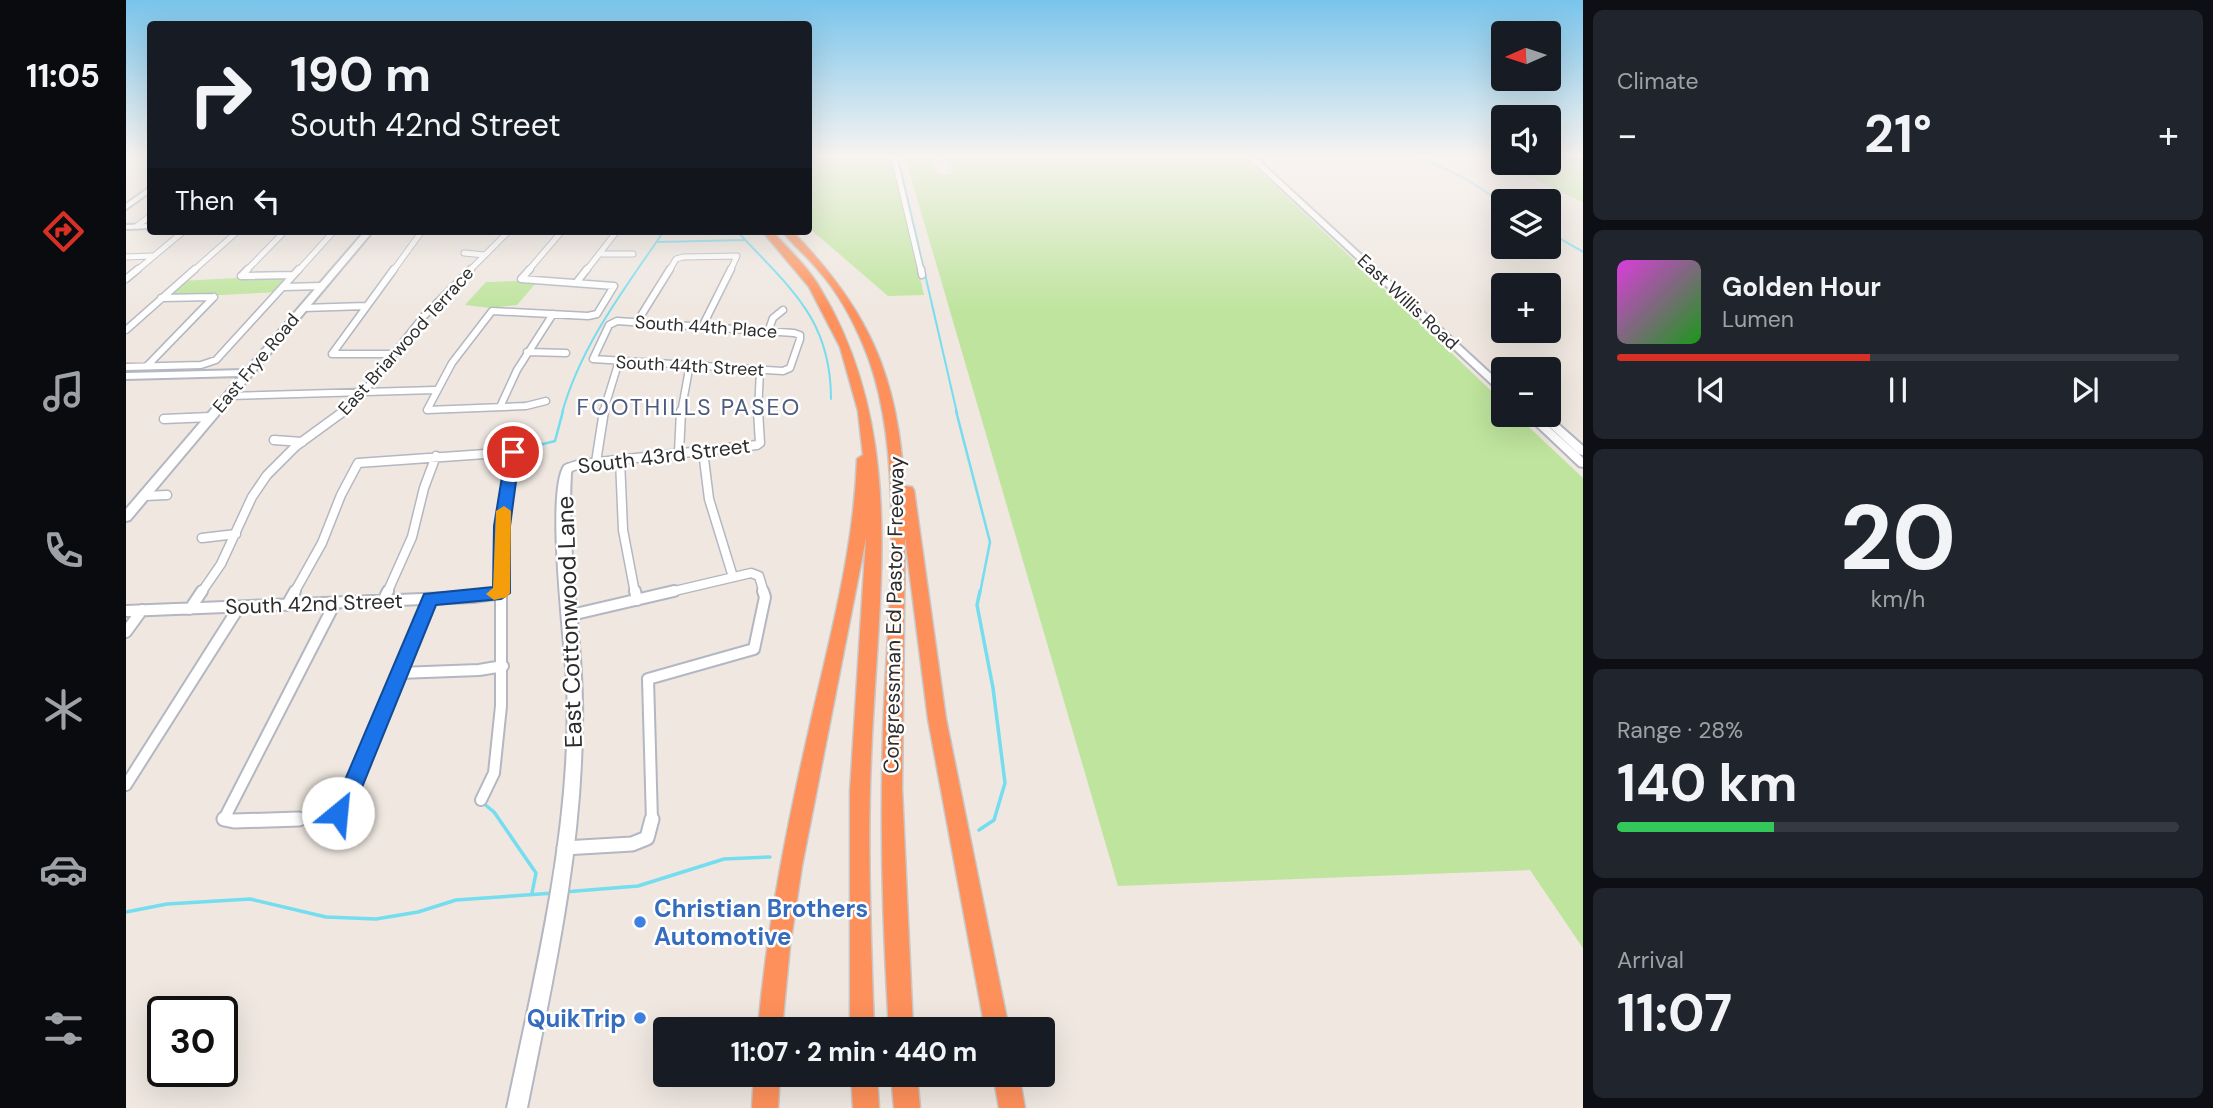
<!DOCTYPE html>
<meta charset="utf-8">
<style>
:root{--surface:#171b24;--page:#20242c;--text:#f1f3f6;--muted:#9ea1a6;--line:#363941;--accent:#d93025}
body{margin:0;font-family:"DM Sans",sans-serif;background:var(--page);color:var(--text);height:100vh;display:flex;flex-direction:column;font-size:26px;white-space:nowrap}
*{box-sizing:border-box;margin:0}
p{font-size:23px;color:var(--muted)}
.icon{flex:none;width:38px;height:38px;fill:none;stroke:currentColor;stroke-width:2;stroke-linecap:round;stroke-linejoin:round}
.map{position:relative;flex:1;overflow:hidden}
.details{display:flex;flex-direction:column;gap:10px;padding:10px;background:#0d0f14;width:630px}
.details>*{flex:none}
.hud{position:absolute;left:21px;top:21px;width:665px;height:214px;border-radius:7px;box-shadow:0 7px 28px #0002;background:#171b24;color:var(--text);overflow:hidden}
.needle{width:46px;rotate:267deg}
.tools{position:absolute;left:1365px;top:21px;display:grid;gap:14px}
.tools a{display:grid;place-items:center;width:70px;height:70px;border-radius:7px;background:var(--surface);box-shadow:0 7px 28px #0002;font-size:35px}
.speed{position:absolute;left:21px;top:996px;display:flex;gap:14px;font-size:35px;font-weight:700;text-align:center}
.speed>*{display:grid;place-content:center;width:91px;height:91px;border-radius:50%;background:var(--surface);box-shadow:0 7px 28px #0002;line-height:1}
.speed .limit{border:4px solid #111;border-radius:10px;background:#fff;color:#111}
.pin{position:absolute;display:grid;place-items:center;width:60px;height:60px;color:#fff;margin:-30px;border:4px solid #fff;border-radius:50%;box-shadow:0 2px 7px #0007}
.me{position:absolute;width:77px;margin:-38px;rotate:28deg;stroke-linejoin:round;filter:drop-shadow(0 0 5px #0008)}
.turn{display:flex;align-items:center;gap:24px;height:147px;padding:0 28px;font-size:32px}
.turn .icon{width:91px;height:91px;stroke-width:2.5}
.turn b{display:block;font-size:49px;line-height:60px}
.then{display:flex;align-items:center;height:66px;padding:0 28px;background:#0003;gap:14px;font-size:26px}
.big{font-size:52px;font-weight:700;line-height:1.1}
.details .widget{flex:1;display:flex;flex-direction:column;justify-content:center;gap:10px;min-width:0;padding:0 24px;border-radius:10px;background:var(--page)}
.details .dial{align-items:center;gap:0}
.dial b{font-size:91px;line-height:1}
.song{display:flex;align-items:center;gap:21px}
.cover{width:84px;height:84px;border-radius:10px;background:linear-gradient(135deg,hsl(300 70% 55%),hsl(120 70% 35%))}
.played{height:7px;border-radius:4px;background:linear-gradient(90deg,var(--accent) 45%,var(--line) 45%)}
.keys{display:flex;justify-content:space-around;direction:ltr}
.heat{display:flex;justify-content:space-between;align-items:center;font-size:38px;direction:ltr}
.charge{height:10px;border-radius:5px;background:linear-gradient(90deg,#34c759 28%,var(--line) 0)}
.trip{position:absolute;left:527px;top:1017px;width:402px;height:70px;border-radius:7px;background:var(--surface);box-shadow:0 7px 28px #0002;font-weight:700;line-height:70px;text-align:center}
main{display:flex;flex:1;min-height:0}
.dock{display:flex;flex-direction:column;width:126px;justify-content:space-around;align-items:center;background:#090b0e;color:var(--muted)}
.dock .icon{width:49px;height:49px}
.dock .selected{color:var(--accent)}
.dock b{font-size:32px;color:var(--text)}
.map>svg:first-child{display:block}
.green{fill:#bee49d}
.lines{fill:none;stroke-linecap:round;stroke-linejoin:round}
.stream-far2{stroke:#74ddef;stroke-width:2}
.stream-far1{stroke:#74ddef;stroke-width:2.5}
.stream{stroke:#74ddef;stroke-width:3.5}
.street-far4-casing{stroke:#b3b7c1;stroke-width:7}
.street-far3-casing{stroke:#b3b7c1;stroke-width:9}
.street-far2-casing{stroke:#b3b7c1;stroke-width:11}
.street-far1-casing{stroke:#b3b7c1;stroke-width:14}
.street-casing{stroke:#b3b7c1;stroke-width:17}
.secondary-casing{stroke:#b3b7c1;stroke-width:4}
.highway-casing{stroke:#c8c8c8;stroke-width:3}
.street-far4{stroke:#fff;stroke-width:5}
.street-far3{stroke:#fff;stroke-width:6}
.street-far2{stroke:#fff;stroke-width:8}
.street-far1{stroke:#fff;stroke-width:10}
.street{stroke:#fff;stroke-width:13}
.secondary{fill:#fff;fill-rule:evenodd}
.highway{fill:#fe905b;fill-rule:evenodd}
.route{fill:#1a73e8;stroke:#114b97;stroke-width:2}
.slow{fill:#f59e0b}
.shop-dot{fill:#3f7fe0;stroke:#fff;stroke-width:2.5}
.labels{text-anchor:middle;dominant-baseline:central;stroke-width:5;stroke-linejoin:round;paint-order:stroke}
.far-street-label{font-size:18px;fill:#2d2d2d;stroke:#fff}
.street-label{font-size:21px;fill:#2d2d2d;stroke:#fff}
.neighbourhood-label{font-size:23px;letter-spacing:2px;fill:#4d5b7f;stroke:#fff}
.near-street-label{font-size:24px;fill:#2d2d2d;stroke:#fff}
.near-shop-label{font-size:24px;font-weight:bold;fill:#366cbe;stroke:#fff;text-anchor:start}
</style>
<main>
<nav class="dock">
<b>11:05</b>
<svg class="icon selected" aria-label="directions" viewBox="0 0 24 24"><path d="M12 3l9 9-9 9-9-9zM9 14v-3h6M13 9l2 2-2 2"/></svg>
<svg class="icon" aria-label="music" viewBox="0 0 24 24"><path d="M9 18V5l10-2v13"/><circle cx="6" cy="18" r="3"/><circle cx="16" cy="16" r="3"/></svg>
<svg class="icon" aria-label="phone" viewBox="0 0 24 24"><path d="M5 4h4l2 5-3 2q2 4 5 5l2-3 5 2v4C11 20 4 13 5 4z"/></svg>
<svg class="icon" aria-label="climate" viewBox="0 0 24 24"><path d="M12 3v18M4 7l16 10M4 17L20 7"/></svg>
<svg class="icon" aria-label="car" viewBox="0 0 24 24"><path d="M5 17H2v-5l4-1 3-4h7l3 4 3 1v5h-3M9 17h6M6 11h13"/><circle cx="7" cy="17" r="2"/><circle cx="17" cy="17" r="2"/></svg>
<svg class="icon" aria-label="filters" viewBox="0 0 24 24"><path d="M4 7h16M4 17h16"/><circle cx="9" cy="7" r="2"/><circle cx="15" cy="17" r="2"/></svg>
</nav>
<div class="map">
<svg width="1457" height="1108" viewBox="0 0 1457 1108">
<rect width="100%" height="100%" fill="#efe7e0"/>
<path class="green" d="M683,157H766L798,295L762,296L683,228Z
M779,157H806L812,174H826L821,157H1119L1377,402V415H1390L1457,478V948L1404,870L992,886Z
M1367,157H1377V163H1423V157H1457V202L1368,161Z
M167,275L152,292L35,298L54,281Z
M391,281L410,283L391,305L365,308L339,305L360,282Z"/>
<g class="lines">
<path class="stream-far2" d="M772,157L831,413
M1294,157L1340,179L1377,203
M611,231C662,287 705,317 705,399
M1423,232L1457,252
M531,242L618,240
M436,413C455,345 499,288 538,231"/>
<path class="stream-far1" d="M830,411L864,542L854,593
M390,451L429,441L437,411"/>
<path class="stream" d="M357,803L368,812L410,873L406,893
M853,830L868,820L879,783L867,688L851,605L854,591
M438,892L512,886L598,859L644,857
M0,912L41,904L124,899L200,917L250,919L292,912L330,900L428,893"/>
<defs>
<path id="street-far4" d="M768,157L795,271
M11,226L24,216
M338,253L359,255
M473,254H507
M0,257L26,256
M10,271L58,231
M67,271L112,231
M120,271L159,231
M172,271L208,231
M267,271L296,231
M343,271L383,231
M402,271L436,231
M460,271L491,231
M543,271L550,259L557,257L611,256L604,271"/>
<path id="street-far3" d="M404,269L395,279L488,286L471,314L462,316L366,311L326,363L301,410L400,406L420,401
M795,269L796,275
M115,276L122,269
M115,276L167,275
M0,279L12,269
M450,283L461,269
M157,287L196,286
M35,298L88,297
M177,308L240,306
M491,321L668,333L674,335V339L664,368L657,371L467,359L483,325Z
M511,322L544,269
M576,327L605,269
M0,330L69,269
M642,332L647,318L657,310
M401,352L440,353
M266,354H206L268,269
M21,366L88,297
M0,367L75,365L90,360L173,269
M102,396L309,390
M374,407L391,370L427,314
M216,413L229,403L297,317L345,269
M477,413L493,361
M555,413L564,364
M632,413L634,370"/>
<path id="street-far2" d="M38,419L85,417
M148,440L176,442
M577,451L583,499L607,577
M553,453L555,411
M494,460L497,530L509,593
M470,462L478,411
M442,468L454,464L631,445L634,443L632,411
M18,496L41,495
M76,538L110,534
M75,593L95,564L126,497L141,475L170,446L218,411
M168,593L196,543L215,495L232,463L387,452L375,541V593
M261,593L286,537L298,488L310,456
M540,593L625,573L633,576L638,593"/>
<path id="street-far1" d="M509,591L511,600
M257,601L262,591
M161,605L169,591
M64,609L76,591
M0,611L347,597L375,593
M445,615L548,591
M0,632L16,610
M273,673L353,670L377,666
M0,785L113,607
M355,800L368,773L375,706V591
M106,821L98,819L209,603
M120,821L199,818L212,813L220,800L304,599
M526,821L522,679L628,649L639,597L637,591"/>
<path id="street" d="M98,819L108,821L173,819
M438,848L506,844L521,838L526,819"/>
<path id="secondary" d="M1122,157H1129L1377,385V393L1374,392Z
M24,187V192L0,209V204Z
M24,224V228L0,229V225Z
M239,231H247L4,520L0,521V509L114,376L0,379V373L119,370Z
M1399,415H1410L1457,458V467L1453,466Z
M1411,415H1422L1457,446V455L1453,454Z
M442,464L447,468L445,473C440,559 458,643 456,728C455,856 426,983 401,1108H381C410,969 447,825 441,682C439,641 420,494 438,466Z"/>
<path id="highway" d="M636,231H646C662,249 682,267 694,288C783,435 751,596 745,759C741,849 745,939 748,1029H724V792L740,538L676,866L664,946L656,1029H632C641,926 661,826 684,725C704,637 728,550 731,459L737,455L732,411L714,347L683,287Z
M656,231H666C742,309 773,377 778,486L786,487L788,490L820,719L883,1029H859L802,719L779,537L776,788L787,1029H763C757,932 754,834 757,737C760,621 783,454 738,347C727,320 712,292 692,270C681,256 667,245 656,231Z
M628,1074H654L652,1108H626Z
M725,1074H751L753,1108H727Z
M765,1074H791L794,1108H768Z
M867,1074H893L899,1108H873Z"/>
</defs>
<use href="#street-far4" class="street-far4-casing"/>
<use href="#street-far3" class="street-far3-casing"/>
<use href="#street-far2" class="street-far2-casing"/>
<use href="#street-far1" class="street-far1-casing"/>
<use href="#street" class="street-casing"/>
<use href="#secondary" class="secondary-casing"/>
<use href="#highway" class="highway-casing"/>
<use href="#street-far4" class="street-far4"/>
<use href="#street-far3" class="street-far3"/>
<use href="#street-far2" class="street-far2"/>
<use href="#street-far1" class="street-far1"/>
<use href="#street" class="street"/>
<use href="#secondary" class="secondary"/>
<use href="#highway" class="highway"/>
</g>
<linearGradient id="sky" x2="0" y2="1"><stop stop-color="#79c4eb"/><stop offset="0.5" stop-color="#f8f4f1"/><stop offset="1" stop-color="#f8f4f1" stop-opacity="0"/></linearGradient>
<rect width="1457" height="312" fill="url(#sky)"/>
<path class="route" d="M387,447L394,452L384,526V593L375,599L310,605L228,807L219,820L212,822L204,820L201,813L213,794L298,594L367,587L368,526L380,452Z"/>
<path class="slow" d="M378,506L385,511L384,593L381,597L368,600L360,594L367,588L370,511Z"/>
<g class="shop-dot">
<circle cx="514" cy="922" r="7"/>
<circle cx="514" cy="1018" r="7"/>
</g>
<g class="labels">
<g class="far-street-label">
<text transform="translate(1282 302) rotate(43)">East Willis Road</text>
<text transform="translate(580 327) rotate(4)">South 44th Place</text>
<text transform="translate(280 341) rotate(-48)">East Briarwood Terrace</text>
<text transform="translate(130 363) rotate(-50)">East Frye Road</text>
<text transform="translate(564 366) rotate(3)">South 44th Street</text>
</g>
<g class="street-label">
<text transform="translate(538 456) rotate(-7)">South 43rd Street</text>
<text transform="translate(188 604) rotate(-2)">South 42nd Street</text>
<text transform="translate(768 615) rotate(-89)">Congressman Ed Pastor Freeway</text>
</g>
<g class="neighbourhood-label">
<text x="563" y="407">FOOTHILLS PASEO</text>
</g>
<g class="near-street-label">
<text transform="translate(443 622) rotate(-92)">East Cottonwood Lane</text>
</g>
<g class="near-shop-label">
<text x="528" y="908">Christian Brothers<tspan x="528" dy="28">Automotive</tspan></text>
<text x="500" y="1018" text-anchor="end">QuikTrip</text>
</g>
</g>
</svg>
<div class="tools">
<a><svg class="needle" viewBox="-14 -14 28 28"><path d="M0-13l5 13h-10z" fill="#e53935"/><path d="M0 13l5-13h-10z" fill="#9ea1a6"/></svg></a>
<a><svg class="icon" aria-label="sound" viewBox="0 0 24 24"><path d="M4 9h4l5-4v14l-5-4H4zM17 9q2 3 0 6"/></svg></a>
<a><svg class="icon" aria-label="layers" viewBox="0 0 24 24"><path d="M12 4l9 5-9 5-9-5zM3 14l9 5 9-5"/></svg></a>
<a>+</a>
<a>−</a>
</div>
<div class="speed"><div class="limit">30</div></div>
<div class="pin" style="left:387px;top:452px;background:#d93025"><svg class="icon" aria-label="arrive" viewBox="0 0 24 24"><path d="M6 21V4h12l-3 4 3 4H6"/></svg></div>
<svg class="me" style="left:212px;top:813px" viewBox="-20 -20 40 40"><circle r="19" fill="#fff"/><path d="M0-13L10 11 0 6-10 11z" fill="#1a73e8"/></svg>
<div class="trip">11:07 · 2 min · 440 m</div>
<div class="hud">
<div class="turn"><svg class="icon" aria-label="right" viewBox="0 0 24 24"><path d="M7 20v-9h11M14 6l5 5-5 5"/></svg><div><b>190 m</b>South 42nd Street</div></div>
<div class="then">Then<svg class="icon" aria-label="left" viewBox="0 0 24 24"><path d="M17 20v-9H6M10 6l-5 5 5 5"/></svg></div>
</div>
</div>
<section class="details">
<div class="widget"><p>Climate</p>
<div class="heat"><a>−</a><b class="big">21°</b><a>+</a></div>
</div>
<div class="widget">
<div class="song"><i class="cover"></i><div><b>Golden Hour</b><p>Lumen</p></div></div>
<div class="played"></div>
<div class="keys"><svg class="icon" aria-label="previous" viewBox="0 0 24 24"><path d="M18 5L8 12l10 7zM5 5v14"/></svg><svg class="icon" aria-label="pause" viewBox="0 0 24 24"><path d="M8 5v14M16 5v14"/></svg><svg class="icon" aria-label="next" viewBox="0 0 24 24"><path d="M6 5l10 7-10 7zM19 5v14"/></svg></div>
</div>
<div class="widget dial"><b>20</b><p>km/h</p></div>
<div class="widget"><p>Range · 28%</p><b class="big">140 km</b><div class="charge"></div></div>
<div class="widget"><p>Arrival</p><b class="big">11:07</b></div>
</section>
</main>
